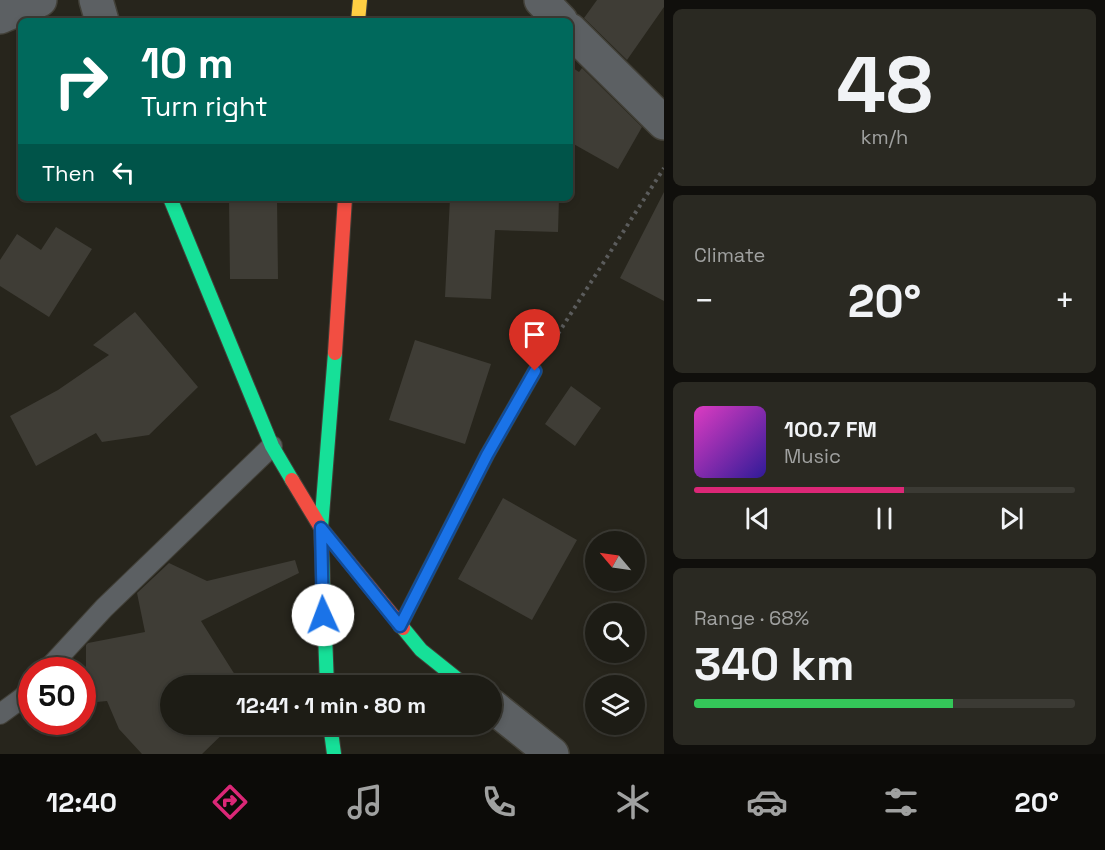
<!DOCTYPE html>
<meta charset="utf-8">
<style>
:root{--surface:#1d1c15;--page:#2a2922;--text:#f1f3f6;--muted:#a0a1a0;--line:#3b3a34;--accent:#db2777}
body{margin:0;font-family:"Space Grotesk",sans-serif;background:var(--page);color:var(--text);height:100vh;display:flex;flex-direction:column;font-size:22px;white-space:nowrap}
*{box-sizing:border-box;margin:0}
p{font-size:20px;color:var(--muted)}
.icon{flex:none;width:33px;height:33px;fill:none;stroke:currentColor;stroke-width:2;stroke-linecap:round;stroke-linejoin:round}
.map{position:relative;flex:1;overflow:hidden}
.side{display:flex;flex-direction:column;gap:9px;padding:9px;background:#100f0c;width:441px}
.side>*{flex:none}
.hud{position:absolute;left:18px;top:18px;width:555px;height:183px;border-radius:9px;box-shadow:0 3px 9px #0003,0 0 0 2px var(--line);background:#00695c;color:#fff;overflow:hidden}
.needle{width:39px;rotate:299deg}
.fabs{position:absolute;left:585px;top:531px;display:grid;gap:12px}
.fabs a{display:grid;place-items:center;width:60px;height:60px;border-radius:50%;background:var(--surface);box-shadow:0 3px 9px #0003,0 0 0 2px var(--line);font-size:30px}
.speed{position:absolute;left:18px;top:657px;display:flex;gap:12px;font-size:30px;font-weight:700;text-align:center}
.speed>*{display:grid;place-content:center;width:78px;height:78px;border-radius:50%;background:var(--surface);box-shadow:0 3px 9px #0003,0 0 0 2px var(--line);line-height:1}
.speed .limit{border:9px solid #d22;background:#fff;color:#111}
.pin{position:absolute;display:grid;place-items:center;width:51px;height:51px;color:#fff;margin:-62px -26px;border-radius:50% 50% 50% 0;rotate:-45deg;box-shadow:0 0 6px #0007}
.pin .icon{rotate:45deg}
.me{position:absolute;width:66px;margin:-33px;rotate:358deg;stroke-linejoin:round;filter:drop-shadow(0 0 4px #0008)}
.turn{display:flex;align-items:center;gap:21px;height:126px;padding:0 24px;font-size:27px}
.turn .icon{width:78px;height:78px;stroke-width:2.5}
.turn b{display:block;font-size:42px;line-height:51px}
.then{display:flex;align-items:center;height:57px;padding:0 24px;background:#0003;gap:12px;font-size:22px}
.big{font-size:45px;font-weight:800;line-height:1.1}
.side .widget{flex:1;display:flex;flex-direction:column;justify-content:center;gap:9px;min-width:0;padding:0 21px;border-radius:9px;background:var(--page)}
.side .dial{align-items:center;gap:0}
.dial b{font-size:78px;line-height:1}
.song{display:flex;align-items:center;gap:18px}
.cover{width:72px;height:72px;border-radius:9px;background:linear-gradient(135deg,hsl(310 70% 55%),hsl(250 70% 35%))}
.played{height:6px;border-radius:3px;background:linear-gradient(90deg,var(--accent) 55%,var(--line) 55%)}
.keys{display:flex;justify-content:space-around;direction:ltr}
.heat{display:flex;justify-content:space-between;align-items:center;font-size:33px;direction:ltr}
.charge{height:9px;border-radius:4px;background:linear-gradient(90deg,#34c759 68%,var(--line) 0)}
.trip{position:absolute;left:160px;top:675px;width:342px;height:60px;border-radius:30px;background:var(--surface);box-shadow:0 3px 9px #0003,0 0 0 2px var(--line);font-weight:800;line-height:60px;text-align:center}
.tab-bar{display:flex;height:96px;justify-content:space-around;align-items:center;background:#0c0b08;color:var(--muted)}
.tab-bar .icon{width:42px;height:42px}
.tab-bar .active{color:var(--accent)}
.tab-bar b{font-size:27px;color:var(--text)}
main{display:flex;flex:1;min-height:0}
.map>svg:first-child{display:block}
.building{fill:#3f3d36}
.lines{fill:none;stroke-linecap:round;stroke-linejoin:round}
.lane-casing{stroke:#424038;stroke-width:22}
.street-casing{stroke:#424038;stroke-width:36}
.fast-casing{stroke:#424038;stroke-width:16}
.slow-casing{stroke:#424038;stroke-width:16}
.jam-casing{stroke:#424038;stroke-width:16}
.path{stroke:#5b5c5c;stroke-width:4;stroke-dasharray:3 4.5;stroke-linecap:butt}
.lane{stroke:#5c6063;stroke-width:20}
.street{stroke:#5c6063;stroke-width:33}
.fast{stroke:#16e098;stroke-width:14}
.slow{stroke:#ffcf43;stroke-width:14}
.jam{stroke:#f24e42;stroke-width:14}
.route-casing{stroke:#114b97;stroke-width:15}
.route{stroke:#1a73e8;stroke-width:10}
</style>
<main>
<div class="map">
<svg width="664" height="754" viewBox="0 0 664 754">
<rect width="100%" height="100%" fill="#27251c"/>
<path class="building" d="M597,0H664V7L627,60L584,18Z
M570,66L579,72L582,68L642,127L618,169L570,142Z
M664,192V301L620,278Z
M229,198H277L278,279H230Z
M450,198H559L558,232L495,230L491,299L445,297Z
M56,227L92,249L49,317L0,286V260L17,234L41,250Z
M135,312L198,387L149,435L102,442L96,433L36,466L10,416L58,390L109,355L93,345Z
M415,340L491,364L465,444L389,420Z
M571,386L601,408L575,446L545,424Z
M503,498L577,540L532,620L458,579Z
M295,560L299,573L201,621L242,686H171V724H233L202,754H142L119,729L107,701L86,703V645L88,643L145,632L137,593L169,563L207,581Z"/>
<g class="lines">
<defs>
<path id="lane" d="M47,670L104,608L272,446
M0,714L22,698L32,688"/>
<path id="street" d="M96,0L102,21
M541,0L561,21
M0,17L40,0
M570,30L664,123
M492,706L552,754"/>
<path id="fast" d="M170,198L272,446L292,480
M400,626L487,455L535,371
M403,628L421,650L466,686
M327,686L321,528L335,353
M330,724L334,754"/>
<path id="slow" d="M358,21L360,0"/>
<path id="jam" d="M335,353L345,198
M292,480L321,528L403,628"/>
</defs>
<use href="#lane" class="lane-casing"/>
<use href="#street" class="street-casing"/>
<use href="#fast" class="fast-casing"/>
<use href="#slow" class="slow-casing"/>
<use href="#jam" class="jam-casing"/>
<path class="path" d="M554,340L664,168"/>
<use href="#lane" class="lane"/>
<use href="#street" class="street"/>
<use href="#fast" class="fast"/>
<use href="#slow" class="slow"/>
<use href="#jam" class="jam"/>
</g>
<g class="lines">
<defs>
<path id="route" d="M323,615L321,528L400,626L487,455L535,371"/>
</defs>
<use href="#route" class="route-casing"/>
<use href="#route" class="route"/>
</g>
</svg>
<div class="fabs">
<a><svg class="needle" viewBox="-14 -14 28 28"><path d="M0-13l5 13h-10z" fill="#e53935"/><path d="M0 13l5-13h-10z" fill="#a0a1a0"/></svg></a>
<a><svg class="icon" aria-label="search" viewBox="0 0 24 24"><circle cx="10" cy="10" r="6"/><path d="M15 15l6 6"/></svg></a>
<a><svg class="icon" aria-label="layers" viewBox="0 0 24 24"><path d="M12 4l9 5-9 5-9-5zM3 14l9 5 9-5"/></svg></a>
</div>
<div class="speed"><div class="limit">50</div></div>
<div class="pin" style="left:535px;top:371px;background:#d93025"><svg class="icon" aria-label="arrive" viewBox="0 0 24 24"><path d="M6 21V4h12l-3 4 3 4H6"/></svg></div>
<svg class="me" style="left:323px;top:615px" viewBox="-20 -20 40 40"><circle r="19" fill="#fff"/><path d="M0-13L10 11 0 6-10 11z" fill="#1a73e8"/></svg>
<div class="trip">12:41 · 1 min · 80 m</div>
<div class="hud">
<div class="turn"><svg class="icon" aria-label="right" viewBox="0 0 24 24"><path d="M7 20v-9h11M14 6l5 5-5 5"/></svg><div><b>10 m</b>Turn right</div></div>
<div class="then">Then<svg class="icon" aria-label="left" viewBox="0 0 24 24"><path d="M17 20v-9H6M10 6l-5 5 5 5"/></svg></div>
</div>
</div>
<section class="side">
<div class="widget dial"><b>48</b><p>km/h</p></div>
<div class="widget"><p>Climate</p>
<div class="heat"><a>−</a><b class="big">20°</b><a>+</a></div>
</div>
<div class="widget">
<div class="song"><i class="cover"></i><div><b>100.7 FM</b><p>Music</p></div></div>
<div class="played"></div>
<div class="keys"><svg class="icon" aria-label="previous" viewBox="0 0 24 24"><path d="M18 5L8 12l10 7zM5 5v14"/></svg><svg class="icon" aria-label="pause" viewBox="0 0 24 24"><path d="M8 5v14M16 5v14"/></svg><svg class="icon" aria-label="next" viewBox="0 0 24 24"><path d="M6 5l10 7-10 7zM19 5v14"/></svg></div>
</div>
<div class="widget"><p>Range · 68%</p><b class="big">340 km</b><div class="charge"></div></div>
</section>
</main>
<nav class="tab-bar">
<b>12:40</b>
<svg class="icon active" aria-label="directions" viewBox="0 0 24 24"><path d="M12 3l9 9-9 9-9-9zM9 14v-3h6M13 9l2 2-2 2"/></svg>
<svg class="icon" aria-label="music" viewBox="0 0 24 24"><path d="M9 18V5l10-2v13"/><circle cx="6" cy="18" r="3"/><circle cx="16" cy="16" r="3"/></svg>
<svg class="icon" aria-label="phone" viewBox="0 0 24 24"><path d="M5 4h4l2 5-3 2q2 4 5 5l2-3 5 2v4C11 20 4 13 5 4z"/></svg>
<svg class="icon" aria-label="climate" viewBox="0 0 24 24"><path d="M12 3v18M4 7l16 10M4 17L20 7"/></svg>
<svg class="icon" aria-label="car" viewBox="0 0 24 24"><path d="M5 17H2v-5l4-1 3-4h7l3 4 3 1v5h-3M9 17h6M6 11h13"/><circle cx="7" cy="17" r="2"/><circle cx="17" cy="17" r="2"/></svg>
<svg class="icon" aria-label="filters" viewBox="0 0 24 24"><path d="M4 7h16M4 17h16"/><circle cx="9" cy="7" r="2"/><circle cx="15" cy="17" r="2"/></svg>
<b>20°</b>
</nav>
